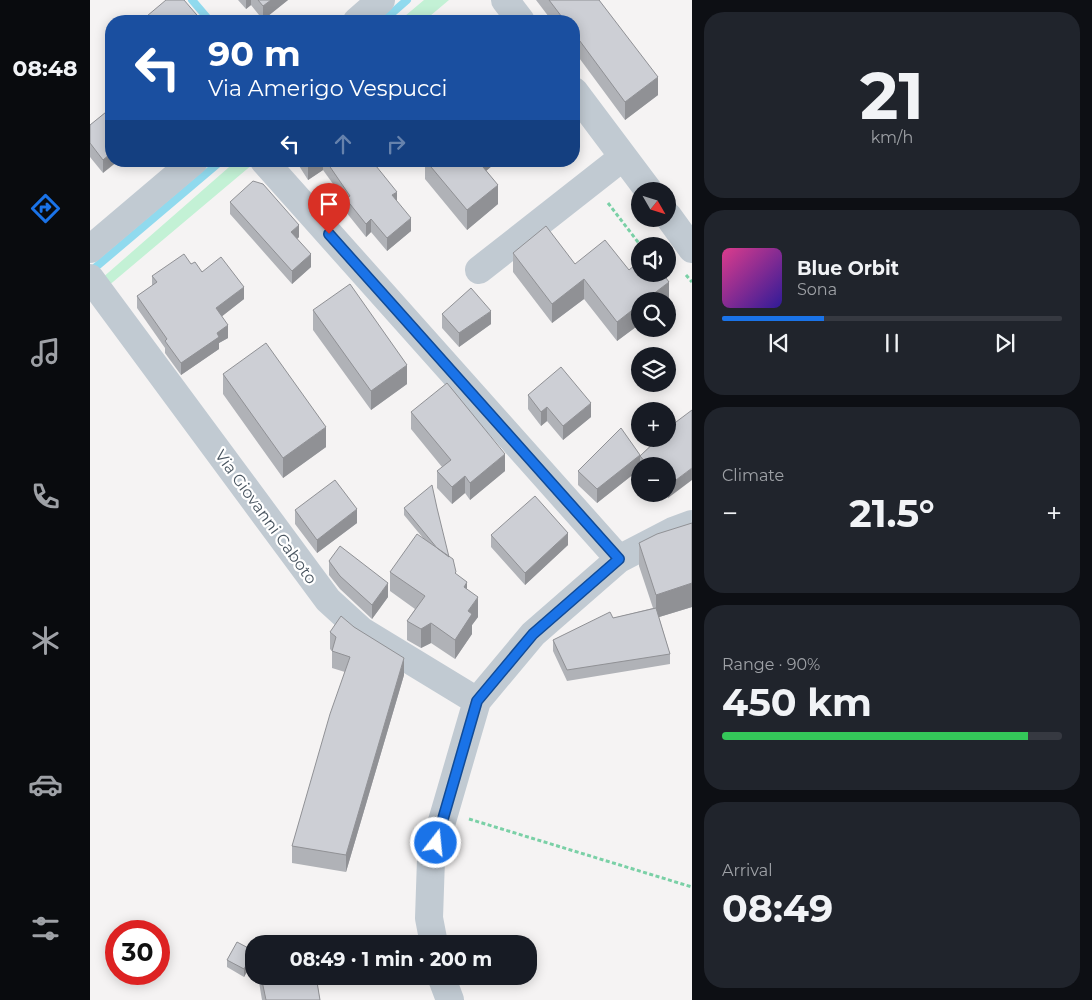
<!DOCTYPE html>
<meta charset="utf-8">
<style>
:root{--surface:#171b24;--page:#20242c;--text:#f1f3f6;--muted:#9ea1a6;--line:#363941;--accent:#1a73e8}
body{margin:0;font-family:Montserrat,sans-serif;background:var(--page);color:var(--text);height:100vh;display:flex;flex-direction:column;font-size:19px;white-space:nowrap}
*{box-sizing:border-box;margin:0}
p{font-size:16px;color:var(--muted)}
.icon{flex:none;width:28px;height:28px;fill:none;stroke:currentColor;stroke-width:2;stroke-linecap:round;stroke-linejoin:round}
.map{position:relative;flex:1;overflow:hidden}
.side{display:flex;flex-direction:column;gap:12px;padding:12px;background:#0d0f14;width:400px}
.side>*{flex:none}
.top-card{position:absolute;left:15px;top:15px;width:475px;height:152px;border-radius:20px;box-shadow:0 2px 12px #0003;background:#1a4fa0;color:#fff;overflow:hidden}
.needle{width:32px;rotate:129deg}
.buttons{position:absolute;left:541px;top:182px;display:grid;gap:10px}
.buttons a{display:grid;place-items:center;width:45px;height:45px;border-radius:50%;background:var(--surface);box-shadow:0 2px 12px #0003;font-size:25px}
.speed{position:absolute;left:15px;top:920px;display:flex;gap:10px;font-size:25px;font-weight:700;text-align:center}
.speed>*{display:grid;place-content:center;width:65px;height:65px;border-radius:50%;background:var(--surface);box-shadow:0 2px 12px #0003;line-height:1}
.speed .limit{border:8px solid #d22;background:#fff;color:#111}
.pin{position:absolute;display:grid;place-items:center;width:42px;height:42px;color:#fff;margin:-51px -21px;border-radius:50% 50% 50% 0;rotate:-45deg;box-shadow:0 0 5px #0007}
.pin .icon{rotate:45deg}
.me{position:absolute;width:55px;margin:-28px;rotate:16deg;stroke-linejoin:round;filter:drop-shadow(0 0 4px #0008)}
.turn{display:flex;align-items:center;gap:18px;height:105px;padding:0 20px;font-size:22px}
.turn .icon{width:65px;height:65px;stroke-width:2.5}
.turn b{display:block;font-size:35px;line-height:42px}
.lanes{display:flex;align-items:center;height:48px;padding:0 20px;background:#0003;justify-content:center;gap:25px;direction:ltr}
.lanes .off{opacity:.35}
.big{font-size:38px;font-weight:700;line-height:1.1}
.side .tile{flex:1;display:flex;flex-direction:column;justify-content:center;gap:8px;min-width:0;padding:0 18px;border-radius:20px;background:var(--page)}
.side .dial{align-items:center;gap:0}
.dial b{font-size:65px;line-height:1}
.song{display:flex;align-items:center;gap:15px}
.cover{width:60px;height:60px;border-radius:8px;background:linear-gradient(135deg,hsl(330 70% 55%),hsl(250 70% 35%))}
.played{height:5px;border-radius:2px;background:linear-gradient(90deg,var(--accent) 30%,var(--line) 30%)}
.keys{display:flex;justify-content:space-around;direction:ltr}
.heat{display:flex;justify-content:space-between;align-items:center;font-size:28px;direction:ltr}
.charge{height:8px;border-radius:4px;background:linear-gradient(90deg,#34c759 90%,var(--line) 0)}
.trip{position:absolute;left:155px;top:935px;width:292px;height:50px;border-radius:20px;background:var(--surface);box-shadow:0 2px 12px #0003;font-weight:700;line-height:50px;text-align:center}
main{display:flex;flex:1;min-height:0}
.dock{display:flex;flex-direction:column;width:90px;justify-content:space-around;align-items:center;background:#090b0e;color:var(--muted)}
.dock .icon{width:35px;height:35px}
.dock .active{color:var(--accent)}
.dock b{font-size:22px;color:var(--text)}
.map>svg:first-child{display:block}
.green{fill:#c3f1d5}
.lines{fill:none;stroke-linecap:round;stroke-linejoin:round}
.stream{stroke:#90daee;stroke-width:8}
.path{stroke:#7ad0a6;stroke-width:3;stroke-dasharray:4 2.5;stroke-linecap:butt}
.street{stroke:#c1cad2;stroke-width:28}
.wall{fill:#b0b2b7}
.shaded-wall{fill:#909195}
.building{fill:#cdcfd5;stroke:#909195}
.route-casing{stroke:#114b97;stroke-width:12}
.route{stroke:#1a73e8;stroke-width:9}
.labels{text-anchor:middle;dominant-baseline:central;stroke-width:4.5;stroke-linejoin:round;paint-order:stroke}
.street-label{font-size:16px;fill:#4a5661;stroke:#fff}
</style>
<main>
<nav class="dock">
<b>08:48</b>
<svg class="icon active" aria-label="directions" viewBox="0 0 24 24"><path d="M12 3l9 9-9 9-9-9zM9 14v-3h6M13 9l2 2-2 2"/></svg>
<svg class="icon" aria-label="music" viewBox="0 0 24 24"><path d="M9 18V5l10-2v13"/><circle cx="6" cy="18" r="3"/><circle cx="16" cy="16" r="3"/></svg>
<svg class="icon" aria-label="phone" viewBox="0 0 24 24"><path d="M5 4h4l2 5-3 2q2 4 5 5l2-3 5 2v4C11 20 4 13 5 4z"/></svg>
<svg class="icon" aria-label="climate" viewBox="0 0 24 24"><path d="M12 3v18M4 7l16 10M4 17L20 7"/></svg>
<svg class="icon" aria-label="car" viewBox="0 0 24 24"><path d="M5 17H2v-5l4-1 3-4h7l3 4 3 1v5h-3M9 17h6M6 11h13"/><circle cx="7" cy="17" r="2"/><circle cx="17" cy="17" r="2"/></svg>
<svg class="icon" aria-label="filters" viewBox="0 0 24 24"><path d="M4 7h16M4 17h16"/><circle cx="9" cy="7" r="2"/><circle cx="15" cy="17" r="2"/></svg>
</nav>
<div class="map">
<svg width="602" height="1000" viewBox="0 0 602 1000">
<rect width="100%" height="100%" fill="#f5f3f3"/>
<path class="green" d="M334,0H359L334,21H309Z
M146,161H160L163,164L17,287L11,279Z"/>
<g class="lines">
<path class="stream" d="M102,0L120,21
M293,21L317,0
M0,272L131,161"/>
<path class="path" d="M518,203L551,246
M596,275L602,282
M379,819L602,887"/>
<path class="street" d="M415,0L431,21
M267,21L291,0
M484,91L559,191
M174,161L529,559
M578,216L602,249
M0,249L104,161
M389,270L533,157
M0,278L238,600L272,631L387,701
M344,944L339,918L341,859L387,701L443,634L529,559L583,531L602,524
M351,976L360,1000"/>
</g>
<path class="wall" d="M148,0H198L173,20L161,5L156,9Z
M446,0H509L568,95L535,120L484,51V21H462Z
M21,108L13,173L0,157V125Z
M206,161H282L307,201L321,231L297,251L281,232L276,237L256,212V202L233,170L218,180Z
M335,161H407L396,171L408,204L377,230L335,179Z
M140,202L209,237L207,239L221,267L202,284L140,214Z
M423,253L485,264L539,270L579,302L527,341L494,299L462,323L423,272Z
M101,264L154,299L132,316L138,338L129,343V349L91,375L75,353V348L47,308V296L62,286V276Z
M223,310L317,384L281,410L223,330Z
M352,314L401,324L369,347L352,328Z
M133,374L236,447L193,478L133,394Z
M438,395L501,417L473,440L457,421L451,426L438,409Z
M321,412L415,471L380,500L375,493L362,504L347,488V471L352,467L321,429Z
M586,422L578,498L574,494H578V466H550V470V469L507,503L488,485V471L550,456Z
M314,508L359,557L366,574L377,589L388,617L382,625V634L365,659L341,643L331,648L317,640V621L325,609L300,591V572L333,538L314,515Z
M205,510L267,523L227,553L205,524Z
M602,523V607L569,617L580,654V664L477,681L463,651V640L523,618L563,608L549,566V543Z
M401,535L478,545L435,585L401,547Z
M239,561L298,597L282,619L250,589L239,575Z
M240,632L314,675L256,872L202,863V846L255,672L242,668V651L240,649Z
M164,951V959L154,977L137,967V960Z
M169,976H226L230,1000H172L169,982Z"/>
<path class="shaded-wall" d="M156,0H161V5L156,9Z
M181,0H198L173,20V6Z
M568,77V95L535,120V102Z
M21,153V161H28L13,173V160Z
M226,161H233V170L218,180V167Z
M386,161H407V162L386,179Z
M408,185V204L377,230V210Z
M307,192V205L302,195Z
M321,218V231L297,251V238Z
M281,219V232L276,237V224Z
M209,225V237L201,245V232Z
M221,254V267L202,284V271Z
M494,279V299L462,323V304Z
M579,282V302L578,303V301H554Z
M154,287V299L126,321V308Z
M550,304V324L527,341V322Z
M401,311V324L369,347V333Z
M138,325V338L129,343V349L91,375V363L127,333Z
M317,365V384L281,410V391Z
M501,403V417L473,440V426Z
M457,407V421L451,426V412Z
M236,427V447L193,478V458Z
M415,454V471L380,500V483Z
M550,455V469L507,503V489Z
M602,468V480L578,498V486Z
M375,476V493L362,504V487Z
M267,509V523L227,553V540Z
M478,533V545L435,585V573Z
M377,582V602L374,587Z
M298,583V597L282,619V605Z
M602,583V607L566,618V595Z
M388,597V617L382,625V634L365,659V640L378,611Z
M341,623V643L331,648V629Z
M314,658V675L256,872V855Z
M164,952V959L154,977V969Z"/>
<path class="building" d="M76,0H94L112,21H51Z
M168,0H181L173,6Z
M459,0H509L568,77L535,102L484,33V21H475Z
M21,108V153L13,160L0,143V125Z
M215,161H226L218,167Z
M236,161H282L307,192L302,195L321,218L297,238L281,219L276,224L256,199L260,196Z
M336,161H388L408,185L377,210Z
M163,181L173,184L209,225L201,232L221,254L202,271L140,202Z
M456,226L485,264L515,240L539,270L550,261V274H573L579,282L554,301H550V304L527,322L494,279L462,304L423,253Z
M94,254L101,264L105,262L112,272L131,257L154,287L126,308L138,325L127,333L129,337L91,363L75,341L77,339L47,296L67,282L62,276Z
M260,284L317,365L281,391L223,310Z
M381,288L401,311L369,333L352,314Z
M176,343L236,427L193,458L133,374Z
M471,367L501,403L473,426L457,407L451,412L438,395Z
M357,383L415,454L380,483L375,476L362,487L347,471L361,460L321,412Z
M602,410V468L578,486V466H559L550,456L568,439H578V430L586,422Z
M531,428L550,455L507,489L488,471Z
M245,480L267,509L227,540L205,510Z
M342,485L347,508L359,557L347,548L314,508Z
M445,496L478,533L435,573L401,535Z
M602,523V583L566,595L549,543L567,534Z
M327,534L363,559L366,572L365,573L377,582L374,587L388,597L378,611L382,614L365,640L341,623L331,629L317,621L335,596L300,572Z
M250,546L298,583L282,605L250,576L239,561Z
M566,608L580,654L477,670L463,640L520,612L523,618Z
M251,616L264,627L314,658L256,855L202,846L240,714L260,657L242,651L246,637L240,632Z
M147,942L164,951L154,969L137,960Z
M171,976H226L230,1000H176Z"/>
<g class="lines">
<defs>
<path id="route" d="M239,234L529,559L443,634L387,701L346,843"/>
</defs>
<use href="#route" class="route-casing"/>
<use href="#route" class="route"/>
</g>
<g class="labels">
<g class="street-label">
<text transform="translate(176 517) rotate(54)">Via Giovanni Caboto</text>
</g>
</g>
</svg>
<div class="buttons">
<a><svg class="needle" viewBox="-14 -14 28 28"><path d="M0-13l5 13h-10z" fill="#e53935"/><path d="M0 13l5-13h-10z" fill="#9ea1a6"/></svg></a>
<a><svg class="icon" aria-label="sound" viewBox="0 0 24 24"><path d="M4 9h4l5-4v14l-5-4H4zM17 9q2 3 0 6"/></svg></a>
<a><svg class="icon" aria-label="search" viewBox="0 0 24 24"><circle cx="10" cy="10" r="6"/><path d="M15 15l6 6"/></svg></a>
<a><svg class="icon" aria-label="layers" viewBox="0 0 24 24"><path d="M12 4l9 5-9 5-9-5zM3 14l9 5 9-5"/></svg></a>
<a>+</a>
<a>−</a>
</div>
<div class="speed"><div class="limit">30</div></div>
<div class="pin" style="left:239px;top:234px;background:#d93025"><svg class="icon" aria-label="arrive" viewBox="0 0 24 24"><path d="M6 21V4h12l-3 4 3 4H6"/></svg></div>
<svg class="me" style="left:346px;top:843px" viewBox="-20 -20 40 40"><circle r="17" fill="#1a73e8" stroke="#fff" stroke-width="3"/><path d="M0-11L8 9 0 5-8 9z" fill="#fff"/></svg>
<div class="trip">08:49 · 1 min · 200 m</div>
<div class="top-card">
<div class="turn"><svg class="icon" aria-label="left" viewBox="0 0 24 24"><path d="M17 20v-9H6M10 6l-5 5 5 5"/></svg><div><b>90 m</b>Via Amerigo Vespucci</div></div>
<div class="lanes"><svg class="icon" aria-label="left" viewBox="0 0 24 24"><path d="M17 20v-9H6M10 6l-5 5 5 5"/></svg><svg class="icon off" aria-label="ahead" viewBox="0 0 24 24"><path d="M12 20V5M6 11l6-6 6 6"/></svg><svg class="icon off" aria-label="right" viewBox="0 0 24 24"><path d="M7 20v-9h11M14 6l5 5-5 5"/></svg></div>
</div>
</div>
<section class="side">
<div class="tile dial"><b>21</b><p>km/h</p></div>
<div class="tile">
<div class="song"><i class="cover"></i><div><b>Blue Orbit</b><p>Sona</p></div></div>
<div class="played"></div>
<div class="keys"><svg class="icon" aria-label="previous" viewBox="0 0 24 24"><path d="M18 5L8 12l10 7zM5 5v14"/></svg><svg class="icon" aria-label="pause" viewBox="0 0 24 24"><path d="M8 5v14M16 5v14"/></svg><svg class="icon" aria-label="next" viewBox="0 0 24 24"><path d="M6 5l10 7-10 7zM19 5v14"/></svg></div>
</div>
<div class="tile"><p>Climate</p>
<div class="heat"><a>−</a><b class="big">21.5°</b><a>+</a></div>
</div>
<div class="tile"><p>Range · 90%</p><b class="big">450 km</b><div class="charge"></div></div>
<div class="tile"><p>Arrival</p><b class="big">08:49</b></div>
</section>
</main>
